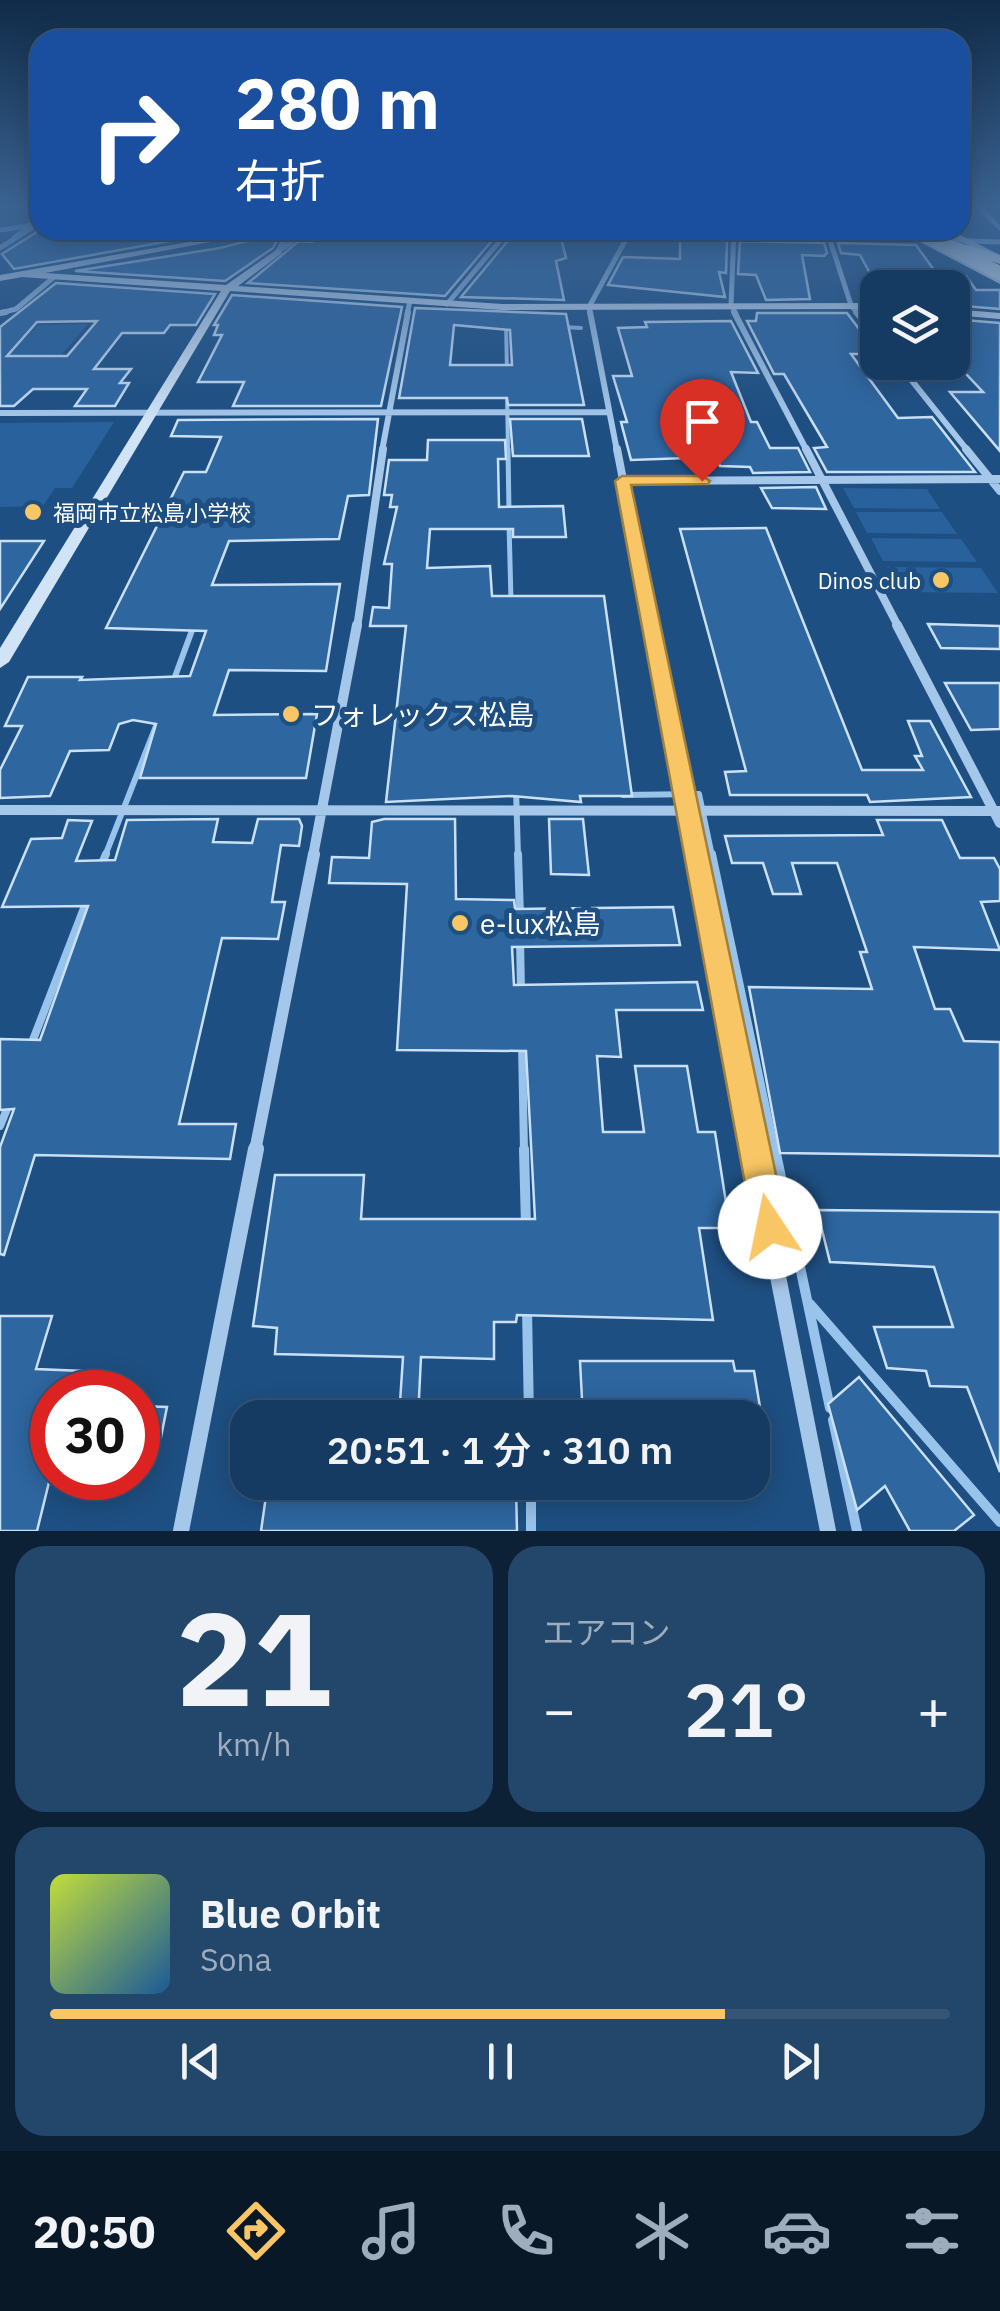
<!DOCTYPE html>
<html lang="ja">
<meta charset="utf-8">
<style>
:root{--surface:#163b62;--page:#23466b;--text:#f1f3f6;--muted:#9eadbe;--line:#355577;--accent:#f8c664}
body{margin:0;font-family:"IBM Plex Sans","Noto Sans JP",sans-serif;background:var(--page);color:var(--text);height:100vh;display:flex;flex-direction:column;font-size:38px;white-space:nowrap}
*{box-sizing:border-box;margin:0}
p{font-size:32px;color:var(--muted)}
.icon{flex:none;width:55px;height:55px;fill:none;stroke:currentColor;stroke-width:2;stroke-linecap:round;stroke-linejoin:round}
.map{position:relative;height:1531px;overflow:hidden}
.drawer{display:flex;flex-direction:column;gap:15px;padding:15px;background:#0c2036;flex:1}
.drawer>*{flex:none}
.hud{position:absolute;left:30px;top:30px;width:940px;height:210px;border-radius:30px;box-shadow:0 5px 25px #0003,0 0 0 2px var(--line);background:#1a4fa0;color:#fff;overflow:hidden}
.buttons{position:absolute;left:860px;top:270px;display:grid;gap:20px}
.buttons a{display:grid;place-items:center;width:110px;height:110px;border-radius:20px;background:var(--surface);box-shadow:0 5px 25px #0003,0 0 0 2px var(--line);font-size:50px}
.speed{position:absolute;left:30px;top:1370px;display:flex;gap:20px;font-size:50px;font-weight:700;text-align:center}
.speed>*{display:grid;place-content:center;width:130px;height:130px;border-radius:50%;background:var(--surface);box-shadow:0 5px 25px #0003,0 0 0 2px var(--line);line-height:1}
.speed .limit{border:15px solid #d22;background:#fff;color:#111}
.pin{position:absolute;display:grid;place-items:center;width:85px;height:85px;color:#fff;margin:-102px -42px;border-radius:50% 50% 50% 0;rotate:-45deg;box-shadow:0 0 10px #0007}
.pin .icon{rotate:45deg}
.me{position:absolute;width:110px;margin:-55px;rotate:349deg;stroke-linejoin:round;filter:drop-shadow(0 0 8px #0008)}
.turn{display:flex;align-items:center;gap:35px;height:210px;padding:0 40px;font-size:45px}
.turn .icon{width:130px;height:130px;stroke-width:2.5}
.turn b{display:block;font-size:70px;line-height:85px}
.big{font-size:75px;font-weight:600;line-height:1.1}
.drawer .tile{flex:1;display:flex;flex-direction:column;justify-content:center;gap:15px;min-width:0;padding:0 35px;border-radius:30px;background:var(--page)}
.drawer .dial{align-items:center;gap:0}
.dial b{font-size:130px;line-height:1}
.song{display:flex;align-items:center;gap:30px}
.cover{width:120px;height:120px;border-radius:15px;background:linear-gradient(135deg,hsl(70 70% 55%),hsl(210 70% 35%))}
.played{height:10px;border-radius:5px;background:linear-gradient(90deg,var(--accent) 75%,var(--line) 75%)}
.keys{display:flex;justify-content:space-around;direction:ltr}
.heat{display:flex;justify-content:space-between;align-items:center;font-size:55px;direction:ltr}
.drawer .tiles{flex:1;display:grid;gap:15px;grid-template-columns:1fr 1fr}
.tile:last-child{grid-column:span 2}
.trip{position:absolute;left:230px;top:1400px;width:540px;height:100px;border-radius:30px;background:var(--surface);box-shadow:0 5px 25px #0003,0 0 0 2px var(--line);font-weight:600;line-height:100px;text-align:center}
.dock{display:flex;height:160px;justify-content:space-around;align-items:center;background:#091827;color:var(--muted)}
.dock .icon{width:70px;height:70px}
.dock .on{color:var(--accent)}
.dock b{font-size:45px;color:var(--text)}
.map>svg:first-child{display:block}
.green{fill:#28619b}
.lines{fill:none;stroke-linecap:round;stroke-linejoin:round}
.stream-far5{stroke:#98c3eb;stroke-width:2.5}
.stream-far4{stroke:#98c3eb;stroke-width:4}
.stream-far3{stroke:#98c3eb;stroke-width:5}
.stream-far2{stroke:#98c3eb;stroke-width:6}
.stream-far1{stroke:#98c3eb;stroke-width:8}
.stream{stroke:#98c3eb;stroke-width:10}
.building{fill:#2e66a0;stroke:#c9e0f7;stroke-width:2.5;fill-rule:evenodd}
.street-far5{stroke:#a5c7e9;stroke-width:5}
.street-far4{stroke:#a5c7e9;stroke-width:6}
.street-far3{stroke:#a5c7e9;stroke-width:8}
.street-far2{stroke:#a5c7e9;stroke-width:10}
.street-far1{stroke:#a5c7e9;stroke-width:12}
.street{stroke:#a5c7e9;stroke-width:16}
.secondary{fill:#d0e3f7;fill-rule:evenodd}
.highway{fill:#fff;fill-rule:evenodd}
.highway-bridge{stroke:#fff;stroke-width:14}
.route{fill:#f8c664;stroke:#a18141;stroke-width:2.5}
.poi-dot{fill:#f8c664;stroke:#1e4f82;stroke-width:4}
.labels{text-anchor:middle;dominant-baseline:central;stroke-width:10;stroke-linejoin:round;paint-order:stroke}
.far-poi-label{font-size:22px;fill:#fff;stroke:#1e4f82;text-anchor:start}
.poi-label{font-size:28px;fill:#fff;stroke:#1e4f82;text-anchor:start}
</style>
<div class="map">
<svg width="1000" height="1531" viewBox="0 0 1000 1531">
<rect width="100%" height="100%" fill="#1e4f82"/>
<path class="green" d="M88,324L62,354L0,355V339H24L38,325Z
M114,422L72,488H55L43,506L0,507V423Z
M843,488L927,489L940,509L854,508Z
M856,512H942L957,534L867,533Z
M871,538L961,539L977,562L883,561Z
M887,567L981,568L998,593L900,592Z"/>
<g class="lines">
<path class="stream-far5" d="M13,237L40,217"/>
<path class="stream-far4" d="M506,324L507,372
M562,327L581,328
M507,394L508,451"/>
<path class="stream-far3" d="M508,449L509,512
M509,524L511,601
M193,628L195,624"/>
<path class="stream-far2" d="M173,682L194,625
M516,789L518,856
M623,795L699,794L712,856
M105,856L156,726"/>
<path class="stream-far1" d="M518,854L520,916
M712,854L775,1151
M100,868L106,854
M520,939L521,991
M522,1044L524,1151
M31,1045L88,898
M0,1126L9,1104"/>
<path class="stream" d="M524,1149L526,1226
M775,1149L830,1408
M810,1304L1000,1522
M527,1309L529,1418
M833,1420L857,1531
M531,1482V1531"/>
</g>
<path class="building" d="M40,230H90L97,237L171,230L181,239L14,269L2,254Z
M323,230H479L475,234L496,236L445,296L248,283L299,241L312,242Z
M535,230H559L566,258L556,261L564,300L461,297L511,237L528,239Z
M274,234H280L273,248L225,281L75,271L220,248Z
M680,239L727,241L726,273L719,272L725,297L608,285L623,257L680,259Z
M740,241L824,243L827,253L824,256L802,255L810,299L766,300L756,275L738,274Z
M838,243L916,245L947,288H878L860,255L841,253Z
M952,276H966L976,290H1000V309L952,305Z
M56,283L215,294L196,325H170L164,333H122L94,369H131L120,383H129L115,406H75L87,389H33L14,406H0V327ZM97,321L67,356H7L37,322Z
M232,295L402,307L381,406H233L244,382H198L222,335H214L218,325H214Z
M415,308L566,314L584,405H508L507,398H399ZM454,325L510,330L512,365H450Z
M757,313H847L878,354H851L898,418L932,417L975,472H827L814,448L827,447L784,374H774L747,321H756Z
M952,319L1000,323V451L950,392H983L952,359Z
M731,321L758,373L731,372L751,422H757L770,448H798L810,472L753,473L750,467L720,466L716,457L631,460L621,422H627L613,376H632L618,328L647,327L645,322Z
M378,419L369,495L348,496L339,539L229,541L212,585L340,584L326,671L229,670L214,715L317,714L306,778H140L156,724L133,720L119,724L109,750L70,751L50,796L0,798V770L22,726H5L28,677H82L80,680L190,676L206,631L106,628L184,472H206L221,437L171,436L178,420Z
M510,419H582L589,456H513Z
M428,440H505L506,459H498L499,507L563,506L566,537H513V529H430L427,568L490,566L492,596H604L632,796H580L581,802L512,796L386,802L406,626H370L373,607L389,608L392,564H384L397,507H390L392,495H384L389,460H427Z
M816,487L826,509L772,508L761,488Z
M766,528L862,770H923L915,756H922L908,721H930L971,797L870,802L867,795H730L725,772L746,771L680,529Z
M0,541H44L0,609Z
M928,624L1000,626V649L941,648Z
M945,683H1000V729L971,730Z
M218,819L213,842L252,843L258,819H299L302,826L299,846L281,845L272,902H285L278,939L222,938L179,1124H236L230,1159L35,1155L4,1255L0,1254V1147L14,1109L0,1110V1039L40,1040L88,906L2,907L31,839L62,838L68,820L92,821L76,861L115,860L127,820Z
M384,819H455L456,899L514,900L515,909L673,907L680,945L512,947L514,985L697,982L703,1010H616L621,1057L597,1056L603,1132H644L635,1066H687L698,1132H715L730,1228H699L713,1320L517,1315L516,1322H494V1359L421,1357L418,1418H399L403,1357L275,1354L277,1328L253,1326L275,1175H364L361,1219H535L526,1051L397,1050L407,884L329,883L332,857L369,858L372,822Z
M549,819H583L589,875L551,874Z
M877,820H942L960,858H994L1000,869V901L981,902L1000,950L914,947L935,1009H950L964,1041L1000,1042V1156L780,1153L749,987L872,989L860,952H867L837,863H792L801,894H773L763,863H732L725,836L883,835Z
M817,1210L1000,1212V1472L967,1387L930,1386L926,1371L887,1368L874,1327H953L934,1267L830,1262Z
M0,1316H52L36,1369L83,1371L77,1392H52V1470L37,1531H0Z
M580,1361H733L735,1371H754L760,1407L741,1408L742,1418H583Z
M859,1377L974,1515L954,1531H910L885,1486L857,1510L828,1404Z
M138,1406L167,1407L161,1437H138Z
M268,1482H502V1487H516L517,1531H261Z"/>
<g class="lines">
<path class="street-far5" d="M979,207L1000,228
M0,230L34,225
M289,230L278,251L291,243L298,230
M734,230L731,305L736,314
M827,231L851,305L858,314
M630,232L924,239
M941,240L1000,242
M0,248L38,224
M447,304L509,230
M0,313L16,309L54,277
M407,314L410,301
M590,314L589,307L631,230"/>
<path class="street-far4" d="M590,312L617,451
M734,312L807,451
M856,312L878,338
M0,313L6,312
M897,362L968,451
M0,413L609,412
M382,451L408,312"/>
<path class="street-far3" d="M617,449L652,628
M806,449L899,628
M966,449L1000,491
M623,481L1000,479
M357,628L383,449"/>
<path class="street-far2" d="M651,625L696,856
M897,625L1000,823
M0,810L1000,811
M313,856L357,625"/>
<path class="street-far1" d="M696,854L754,1151
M255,1151L314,854"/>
<path class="street" d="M753,1149L828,1531
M181,1531L256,1149"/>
<path class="secondary" d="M257,230H275L45,273L226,285L279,248L282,253L238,286L502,304L878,303V309L502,310L230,291L9,662L0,668V648L221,291L22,277L0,281V275Z
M897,230H907L1000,277V284Z
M939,230H950L1000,255V262Z
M952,309L1000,313V319L952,315Z"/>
<path class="highway" d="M950,240L1000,255V264L950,246Z"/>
<path class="highway-bridge" d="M916,230L1000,273"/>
</g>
<linearGradient id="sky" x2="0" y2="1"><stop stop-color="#102b48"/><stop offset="0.49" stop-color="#3b6392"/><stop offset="1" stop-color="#3b6392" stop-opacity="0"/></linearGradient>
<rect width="1000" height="421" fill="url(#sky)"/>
<path class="route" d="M702,476L710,481L708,484L631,485L787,1227L782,1239L770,1244L758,1239L753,1227L615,481L622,476Z"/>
<g class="poi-dot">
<circle cx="33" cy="512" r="10"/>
<circle cx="941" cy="580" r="10"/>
<circle cx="291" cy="714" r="10"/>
<circle cx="460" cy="923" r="10"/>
</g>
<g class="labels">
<g class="far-poi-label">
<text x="53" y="512">福岡市立松島小学校</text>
<text x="921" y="580" text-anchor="end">Dinos club</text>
</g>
<g class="poi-label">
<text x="311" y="714">フォレックス松島</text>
<text x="480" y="923">e-lux松島</text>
</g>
</g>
</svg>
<div class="buttons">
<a><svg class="icon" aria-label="layers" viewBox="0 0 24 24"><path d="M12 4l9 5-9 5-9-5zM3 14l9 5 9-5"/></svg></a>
</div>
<div class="speed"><div class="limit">30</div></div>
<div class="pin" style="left:702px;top:481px;background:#d93025"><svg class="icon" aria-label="arrive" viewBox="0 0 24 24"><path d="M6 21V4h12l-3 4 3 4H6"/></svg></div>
<svg class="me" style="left:770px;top:1227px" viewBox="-20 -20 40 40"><circle r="19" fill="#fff"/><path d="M0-13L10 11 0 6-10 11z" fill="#f8c664"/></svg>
<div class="trip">20:51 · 1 分 · 310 m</div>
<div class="hud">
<div class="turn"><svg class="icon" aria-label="right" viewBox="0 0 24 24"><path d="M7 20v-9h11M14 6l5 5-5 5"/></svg><div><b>280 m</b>右折</div></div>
</div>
</div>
<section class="drawer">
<div class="tiles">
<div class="tile dial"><b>21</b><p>km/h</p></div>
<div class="tile"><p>エアコン</p>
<div class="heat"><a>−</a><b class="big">21°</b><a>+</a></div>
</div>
<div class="tile">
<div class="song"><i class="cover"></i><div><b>Blue Orbit</b><p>Sona</p></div></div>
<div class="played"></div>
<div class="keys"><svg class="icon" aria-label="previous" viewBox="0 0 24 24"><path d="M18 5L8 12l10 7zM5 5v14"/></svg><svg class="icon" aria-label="pause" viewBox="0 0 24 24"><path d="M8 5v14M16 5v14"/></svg><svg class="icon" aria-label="next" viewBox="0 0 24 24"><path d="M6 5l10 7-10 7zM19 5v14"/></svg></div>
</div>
</div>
</section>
<nav class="dock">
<b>20:50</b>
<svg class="icon on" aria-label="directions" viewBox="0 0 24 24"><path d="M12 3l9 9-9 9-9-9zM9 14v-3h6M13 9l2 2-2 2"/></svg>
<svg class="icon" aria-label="music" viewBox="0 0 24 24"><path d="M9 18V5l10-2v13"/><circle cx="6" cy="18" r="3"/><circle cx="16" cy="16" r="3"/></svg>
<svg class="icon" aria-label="phone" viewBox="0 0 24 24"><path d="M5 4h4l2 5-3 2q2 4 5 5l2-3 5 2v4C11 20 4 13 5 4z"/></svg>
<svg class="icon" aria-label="climate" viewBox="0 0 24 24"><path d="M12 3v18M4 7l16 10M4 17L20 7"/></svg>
<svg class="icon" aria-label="car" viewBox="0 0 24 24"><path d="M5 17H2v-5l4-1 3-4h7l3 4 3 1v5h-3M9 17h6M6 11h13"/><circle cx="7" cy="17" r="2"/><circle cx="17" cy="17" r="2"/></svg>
<svg class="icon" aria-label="filters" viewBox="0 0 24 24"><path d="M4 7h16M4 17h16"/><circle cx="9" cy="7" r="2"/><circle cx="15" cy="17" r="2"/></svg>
</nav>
